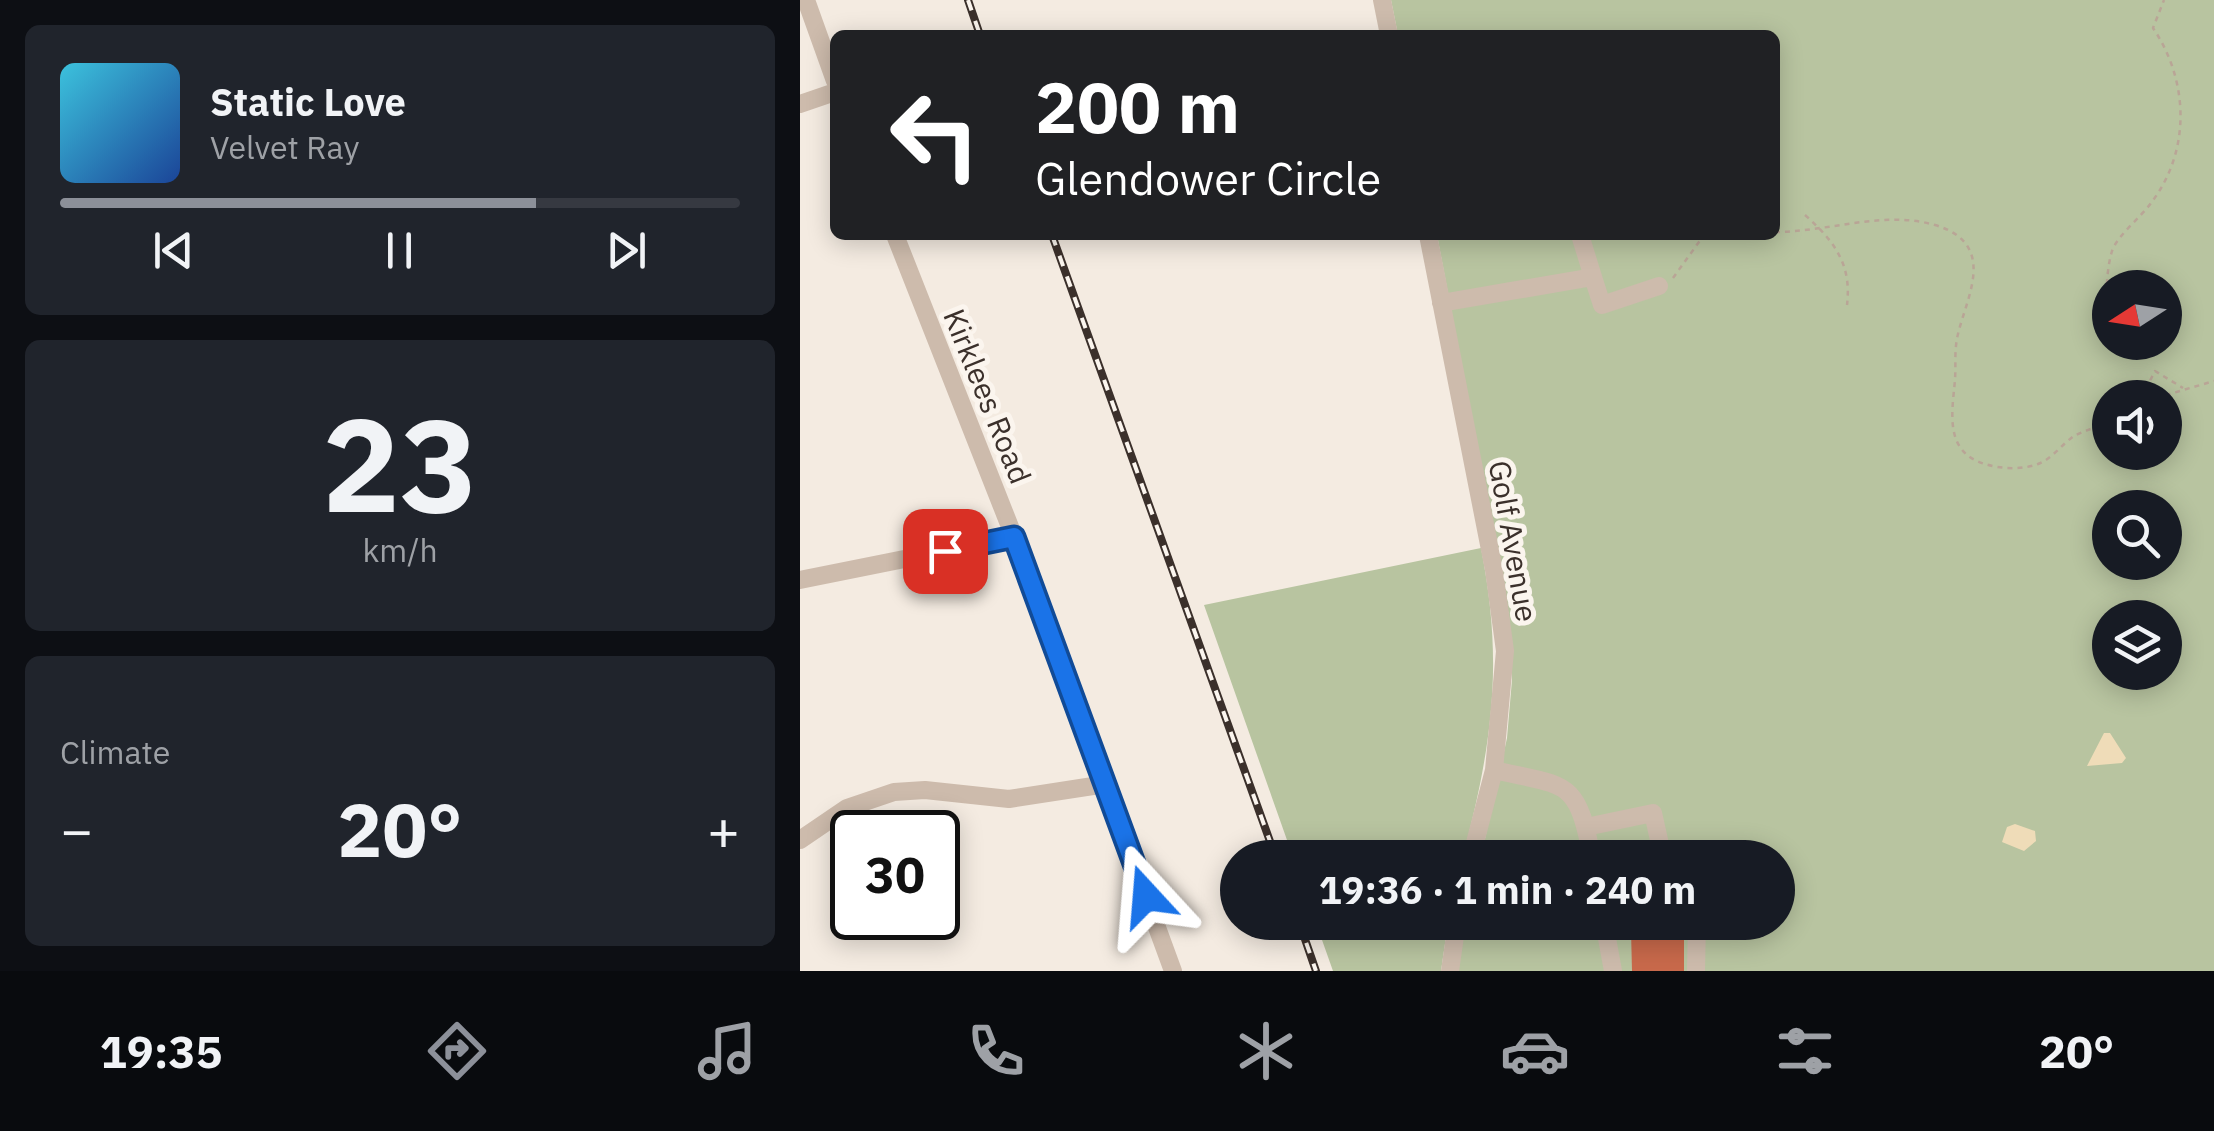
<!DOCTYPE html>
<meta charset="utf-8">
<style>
:root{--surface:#171b24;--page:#20242c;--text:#f1f3f6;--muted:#9ea1a6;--line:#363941;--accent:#8c9099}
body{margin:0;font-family:"IBM Plex Sans",sans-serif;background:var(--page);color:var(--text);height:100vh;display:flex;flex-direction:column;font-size:38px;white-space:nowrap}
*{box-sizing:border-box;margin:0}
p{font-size:32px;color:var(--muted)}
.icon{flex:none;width:55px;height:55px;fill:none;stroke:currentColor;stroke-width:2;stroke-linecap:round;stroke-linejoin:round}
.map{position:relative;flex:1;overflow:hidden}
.drawer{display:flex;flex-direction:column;gap:25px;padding:25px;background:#0d0f14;width:800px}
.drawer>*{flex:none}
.hud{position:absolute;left:30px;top:30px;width:950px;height:210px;border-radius:15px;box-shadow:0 5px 25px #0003;background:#202124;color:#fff;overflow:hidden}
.needle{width:65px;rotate:258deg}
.controls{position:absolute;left:1292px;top:270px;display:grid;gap:20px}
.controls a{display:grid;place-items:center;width:90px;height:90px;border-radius:50%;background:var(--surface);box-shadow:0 5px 25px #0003;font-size:50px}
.speed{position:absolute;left:30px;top:810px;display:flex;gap:20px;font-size:50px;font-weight:700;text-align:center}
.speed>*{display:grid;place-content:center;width:130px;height:130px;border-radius:50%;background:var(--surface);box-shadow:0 5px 25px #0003;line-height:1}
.speed .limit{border:5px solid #111;border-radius:15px;background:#fff;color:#111}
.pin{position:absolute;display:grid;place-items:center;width:85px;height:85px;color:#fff;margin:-42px;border-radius:20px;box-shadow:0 5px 15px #0006}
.me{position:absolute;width:110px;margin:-55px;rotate:341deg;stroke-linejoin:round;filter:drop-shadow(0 0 8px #0008)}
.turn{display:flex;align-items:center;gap:35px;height:210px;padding:0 40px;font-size:45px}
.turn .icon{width:130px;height:130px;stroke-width:2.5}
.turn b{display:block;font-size:70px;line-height:85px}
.big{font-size:75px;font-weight:800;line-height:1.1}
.drawer .tile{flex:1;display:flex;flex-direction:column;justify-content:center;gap:15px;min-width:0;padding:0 35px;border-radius:15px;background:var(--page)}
.drawer .dial{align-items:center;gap:0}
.dial b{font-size:130px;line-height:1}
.song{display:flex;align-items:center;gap:30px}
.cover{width:120px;height:120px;border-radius:15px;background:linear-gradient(135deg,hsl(190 70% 55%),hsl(220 70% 35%))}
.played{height:10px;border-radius:5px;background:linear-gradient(90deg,var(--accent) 70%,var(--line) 70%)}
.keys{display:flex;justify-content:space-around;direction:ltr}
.heat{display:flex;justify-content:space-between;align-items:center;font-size:55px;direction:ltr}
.trip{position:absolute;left:420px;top:840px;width:575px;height:100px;border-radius:50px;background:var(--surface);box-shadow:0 5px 25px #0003;font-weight:800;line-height:100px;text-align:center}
.menu{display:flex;height:160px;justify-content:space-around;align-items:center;background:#090b0e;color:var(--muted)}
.menu .icon{width:70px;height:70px}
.menu .on{color:var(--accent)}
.menu b{font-size:45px;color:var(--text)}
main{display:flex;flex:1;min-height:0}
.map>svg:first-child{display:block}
.green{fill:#b8c4a0;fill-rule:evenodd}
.sand{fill:#efdcb8}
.building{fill:#c8694b}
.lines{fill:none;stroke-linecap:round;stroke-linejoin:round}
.path{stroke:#b9a596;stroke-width:2.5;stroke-dasharray:5 5;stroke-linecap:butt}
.minor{stroke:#cdbbac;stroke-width:18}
.rail-casing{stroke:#3b302b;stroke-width:8}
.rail{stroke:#fbf5ee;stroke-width:4;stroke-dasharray:11;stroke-linecap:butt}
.route-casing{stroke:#114b97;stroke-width:25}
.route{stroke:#1a73e8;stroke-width:18}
.labels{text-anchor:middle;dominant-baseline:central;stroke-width:10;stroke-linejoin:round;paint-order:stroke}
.street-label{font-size:30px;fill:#3b302b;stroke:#fbf5ee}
</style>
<main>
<section class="drawer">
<div class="tile">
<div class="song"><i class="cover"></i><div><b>Static Love</b><p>Velvet Ray</p></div></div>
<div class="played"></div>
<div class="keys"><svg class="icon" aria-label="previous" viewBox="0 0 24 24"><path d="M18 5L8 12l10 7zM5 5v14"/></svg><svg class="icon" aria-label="pause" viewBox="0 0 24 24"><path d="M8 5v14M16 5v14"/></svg><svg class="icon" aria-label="next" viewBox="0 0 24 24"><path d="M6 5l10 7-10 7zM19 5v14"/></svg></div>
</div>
<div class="tile dial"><b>23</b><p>km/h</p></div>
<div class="tile"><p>Climate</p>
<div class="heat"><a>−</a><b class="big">20°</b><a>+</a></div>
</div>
</section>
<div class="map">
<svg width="1414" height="971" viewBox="0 0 1414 971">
<rect width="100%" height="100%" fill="#f4ebe1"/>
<path class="green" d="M591,0H1414V971H658L665,923L978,922V858L681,857L707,738L712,680L709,616L637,235H975V35H598ZM1310,288H1365V342H1310ZM1310,398H1365V452H1310ZM1310,508H1365V562H1310ZM1310,618H1365V672H1310Z
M681,548C704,665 692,744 663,857H493L404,605Z
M516,923H648L641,971H533Z"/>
<path class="sand" d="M1304,733H1310L1326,758L1322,763L1287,766Z
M1215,824L1235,831L1236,841L1224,851L1202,842L1207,827Z"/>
<path class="building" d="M831,930L884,932V971H832Z"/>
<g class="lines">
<path class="path" d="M1005,215C1034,241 1052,264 1047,305
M975,232C1027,232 1084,210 1135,225C1198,244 1167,296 1158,334C1154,350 1156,365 1155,380C1152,413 1144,452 1185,464C1201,469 1222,470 1238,464C1252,459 1262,444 1274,436C1285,430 1299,427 1310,422
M873,278L904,235
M1305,314C1307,293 1306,271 1312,251C1317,236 1341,217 1351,203C1391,151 1389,81 1353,28L1364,0
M1341,398L1355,371L1383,388
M1356,398L1414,381"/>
<path class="minor" d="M6,0L35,81
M582,0L589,35
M0,104L35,92
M95,235L214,537L373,971
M628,235L694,570L705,651L694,770L671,858
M793,277L802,305L859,286
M641,303L793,277L780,235
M0,580L214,537
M694,770C767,787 777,777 792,858
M786,827L853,813L861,849L820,858
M0,840L47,808L94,792L125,790L209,799L306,784
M804,922L813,971
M650,971L657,922
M896,971L897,922"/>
<defs>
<path id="rail" d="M168,0L180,35
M252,235L476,858
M499,922L516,971"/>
</defs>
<use href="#rail" class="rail-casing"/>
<use href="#rail" class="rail"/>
</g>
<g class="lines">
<defs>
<path id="route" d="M145,551L214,537L346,896"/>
</defs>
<use href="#route" class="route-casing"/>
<use href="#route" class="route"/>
</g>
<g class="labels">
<g class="street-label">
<text transform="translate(188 396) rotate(68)">Kirklees Road</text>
<text transform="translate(714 541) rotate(80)">Golf Avenue</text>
</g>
</g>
</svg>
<div class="controls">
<a><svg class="needle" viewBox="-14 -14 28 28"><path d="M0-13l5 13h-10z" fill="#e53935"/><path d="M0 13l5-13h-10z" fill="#9ea1a6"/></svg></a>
<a><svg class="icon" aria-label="sound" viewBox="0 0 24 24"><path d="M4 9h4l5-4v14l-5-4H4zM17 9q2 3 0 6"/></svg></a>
<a><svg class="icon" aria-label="search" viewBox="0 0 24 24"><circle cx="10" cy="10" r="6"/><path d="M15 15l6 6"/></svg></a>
<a><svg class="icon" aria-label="layers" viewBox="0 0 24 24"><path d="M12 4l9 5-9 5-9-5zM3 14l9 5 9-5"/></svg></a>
</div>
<div class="speed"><div class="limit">30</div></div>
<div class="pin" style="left:145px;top:551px;background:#d93025"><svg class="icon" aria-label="arrive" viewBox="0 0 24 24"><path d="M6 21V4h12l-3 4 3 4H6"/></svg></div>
<svg class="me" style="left:346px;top:896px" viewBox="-20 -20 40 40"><path d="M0-17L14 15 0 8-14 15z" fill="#1a73e8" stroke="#fff" stroke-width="4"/></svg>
<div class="trip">19:36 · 1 min · 240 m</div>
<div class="hud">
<div class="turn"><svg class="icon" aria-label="left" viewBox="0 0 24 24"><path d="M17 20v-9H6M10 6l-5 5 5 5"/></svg><div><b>200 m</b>Glendower Circle</div></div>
</div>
</div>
</main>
<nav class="menu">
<b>19:35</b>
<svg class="icon on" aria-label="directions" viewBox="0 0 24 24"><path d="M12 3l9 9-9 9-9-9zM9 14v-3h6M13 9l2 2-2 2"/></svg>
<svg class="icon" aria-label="music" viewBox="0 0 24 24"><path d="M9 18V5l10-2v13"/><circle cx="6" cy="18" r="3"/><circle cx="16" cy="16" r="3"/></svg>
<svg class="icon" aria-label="phone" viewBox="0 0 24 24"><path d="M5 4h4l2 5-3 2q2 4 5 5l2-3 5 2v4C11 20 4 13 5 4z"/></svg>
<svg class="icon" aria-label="climate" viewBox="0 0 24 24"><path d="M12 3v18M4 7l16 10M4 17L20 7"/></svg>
<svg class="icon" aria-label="car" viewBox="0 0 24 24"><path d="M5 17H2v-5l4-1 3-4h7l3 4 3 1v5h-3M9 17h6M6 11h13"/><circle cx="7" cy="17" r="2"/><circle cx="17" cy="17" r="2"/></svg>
<svg class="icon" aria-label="filters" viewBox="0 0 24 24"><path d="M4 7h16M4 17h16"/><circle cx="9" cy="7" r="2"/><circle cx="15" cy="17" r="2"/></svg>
<b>20°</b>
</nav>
